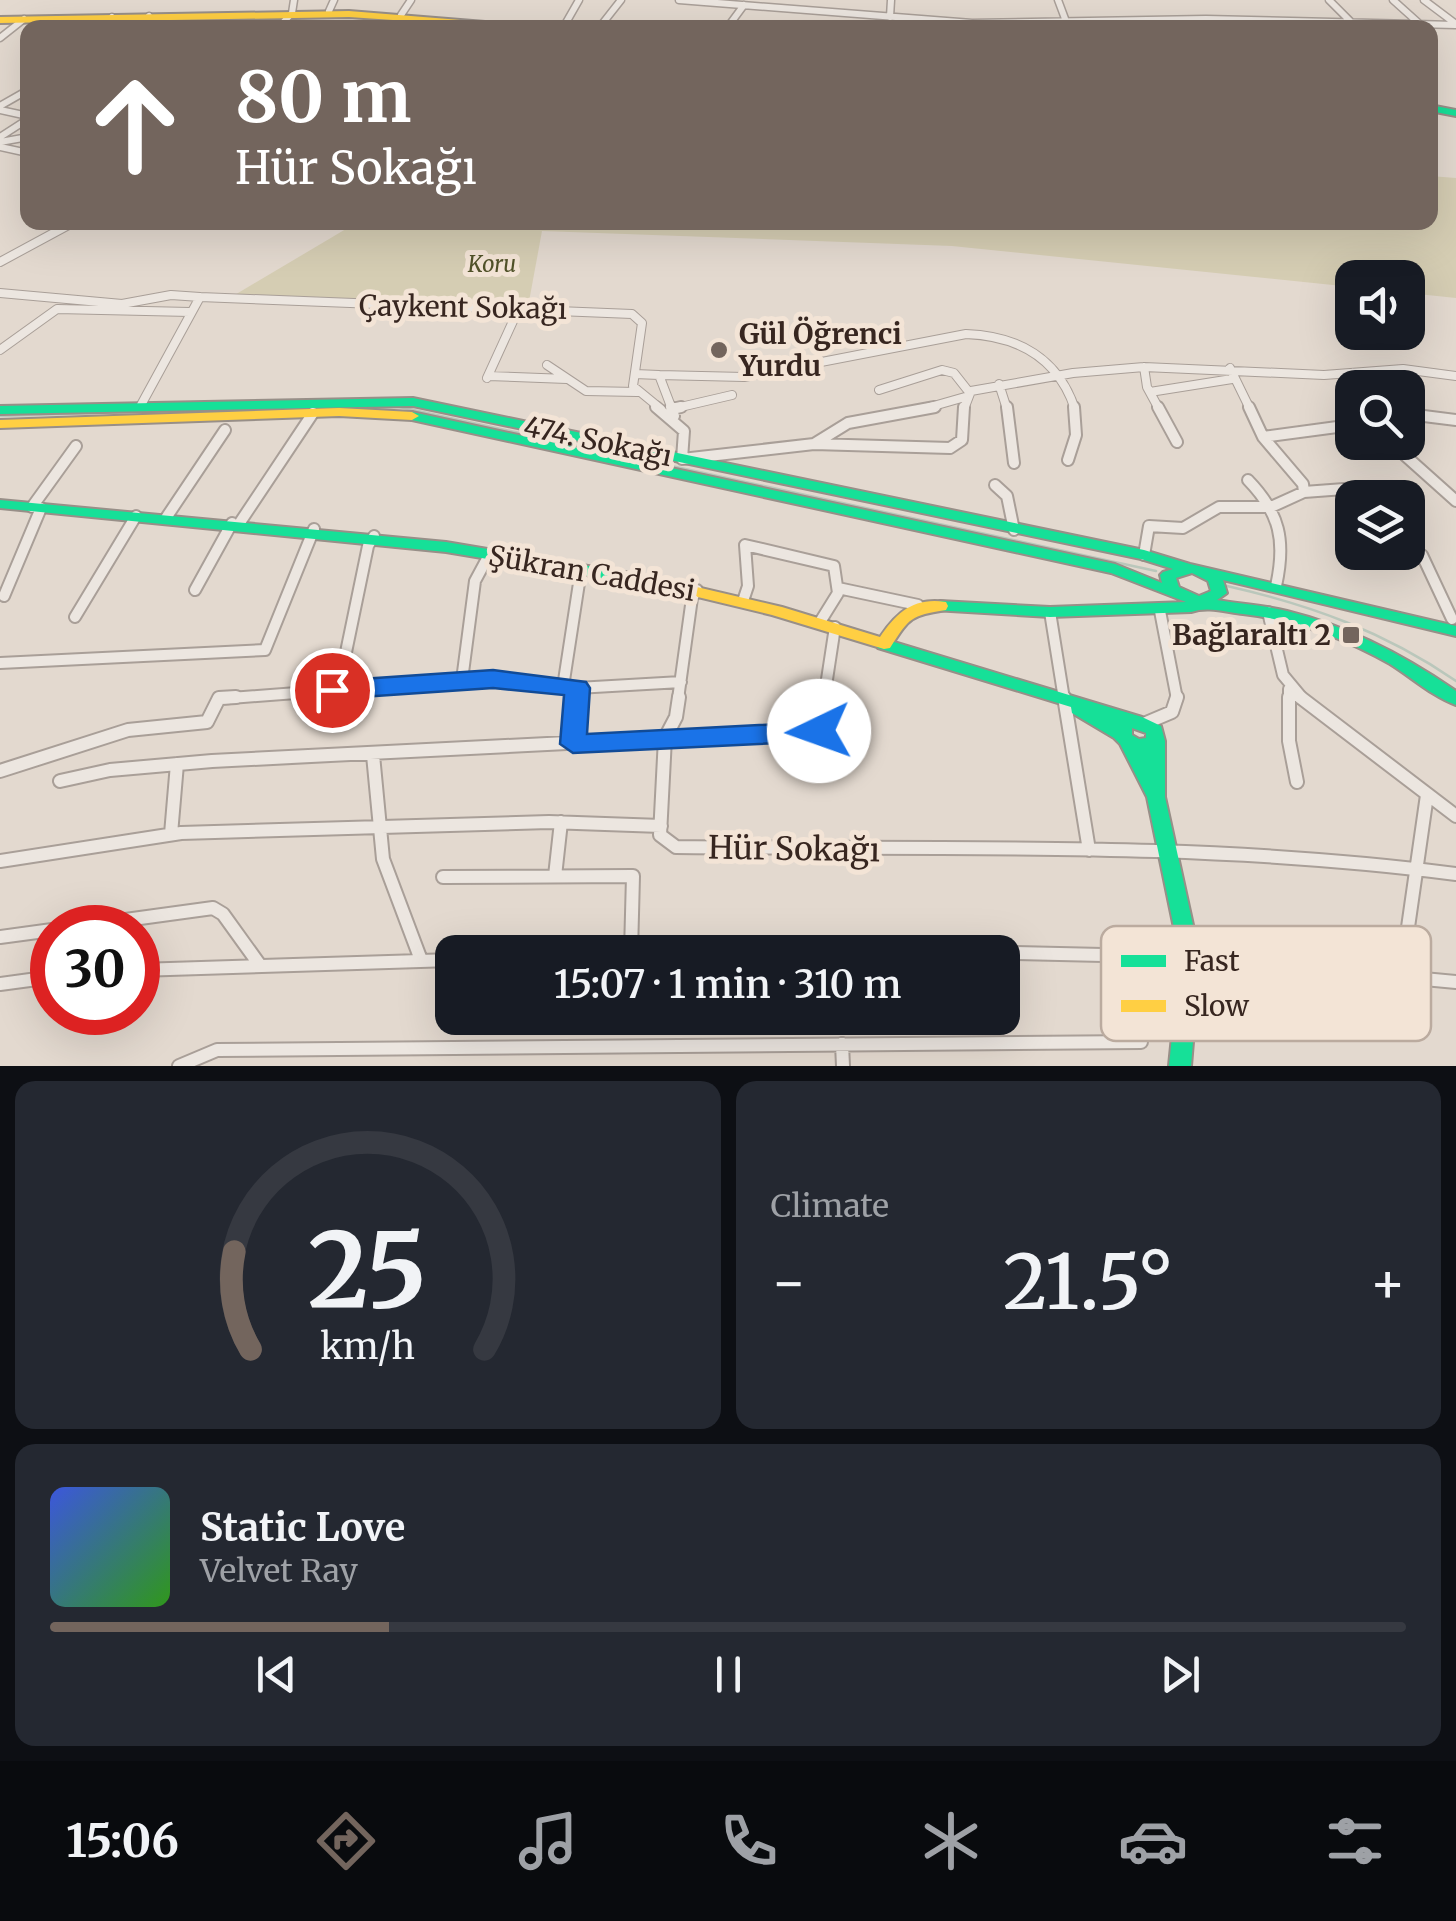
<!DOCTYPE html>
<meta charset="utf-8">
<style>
:root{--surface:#171b24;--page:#242831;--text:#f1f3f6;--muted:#9ea1a6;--line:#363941;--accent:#73655d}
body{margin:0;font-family:Merriweather,serif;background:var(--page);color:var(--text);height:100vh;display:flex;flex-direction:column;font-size:38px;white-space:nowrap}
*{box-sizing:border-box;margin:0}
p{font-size:32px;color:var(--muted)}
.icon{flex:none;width:55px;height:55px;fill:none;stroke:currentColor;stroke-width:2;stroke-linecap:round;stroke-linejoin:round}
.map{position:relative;height:1066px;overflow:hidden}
.details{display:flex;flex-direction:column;gap:15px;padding:15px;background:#0d0f14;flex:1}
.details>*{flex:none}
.banner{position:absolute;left:20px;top:20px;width:1418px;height:210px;border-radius:20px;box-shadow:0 10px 40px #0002;background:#73655d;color:#fff;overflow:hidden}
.controls{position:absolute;left:1335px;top:260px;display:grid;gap:20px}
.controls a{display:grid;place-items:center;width:90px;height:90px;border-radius:20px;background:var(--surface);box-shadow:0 10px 40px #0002;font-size:50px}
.speed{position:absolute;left:30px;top:905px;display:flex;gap:20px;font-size:50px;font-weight:700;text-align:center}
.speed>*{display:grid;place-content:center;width:130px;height:130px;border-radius:50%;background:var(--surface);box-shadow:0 10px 40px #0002;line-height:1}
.speed .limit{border:15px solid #d22;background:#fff;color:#111}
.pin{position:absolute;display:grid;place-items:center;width:85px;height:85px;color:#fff;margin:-42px;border:5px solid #fff;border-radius:50%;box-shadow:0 2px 10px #0007}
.me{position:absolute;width:110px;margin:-55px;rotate:267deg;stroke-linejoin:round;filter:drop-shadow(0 0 8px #0008)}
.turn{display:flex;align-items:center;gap:35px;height:210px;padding:0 50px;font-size:45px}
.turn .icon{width:130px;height:130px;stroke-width:2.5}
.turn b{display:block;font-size:70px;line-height:85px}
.big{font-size:75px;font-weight:600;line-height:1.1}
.details .tile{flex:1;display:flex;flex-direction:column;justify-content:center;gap:15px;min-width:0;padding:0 35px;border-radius:20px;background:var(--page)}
.details .dial{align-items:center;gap:0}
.dial svg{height:260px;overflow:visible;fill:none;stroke:var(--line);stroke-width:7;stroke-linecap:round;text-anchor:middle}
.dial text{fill:var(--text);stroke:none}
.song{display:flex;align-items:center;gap:30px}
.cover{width:120px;height:120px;border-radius:15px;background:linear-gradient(135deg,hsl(230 70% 55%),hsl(110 70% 35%))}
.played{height:10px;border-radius:5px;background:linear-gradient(90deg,var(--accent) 25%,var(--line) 25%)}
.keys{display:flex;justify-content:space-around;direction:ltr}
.heat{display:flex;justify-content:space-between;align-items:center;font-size:55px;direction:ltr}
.details .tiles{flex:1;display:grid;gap:15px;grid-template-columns:1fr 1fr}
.tile:last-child{grid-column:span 2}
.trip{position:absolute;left:435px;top:935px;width:585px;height:100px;border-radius:20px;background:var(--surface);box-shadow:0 10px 40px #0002;font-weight:600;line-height:100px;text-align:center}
.menu{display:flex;height:160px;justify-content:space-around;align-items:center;background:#090b0e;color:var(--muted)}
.menu .icon{width:70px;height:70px}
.menu .active{color:var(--accent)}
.menu b{font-size:45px;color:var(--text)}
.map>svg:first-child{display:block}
.green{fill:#d5cdb3}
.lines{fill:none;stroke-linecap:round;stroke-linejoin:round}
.stream{stroke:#bac7bb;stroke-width:2.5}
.street-far3-casing{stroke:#a99f98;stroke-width:9}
.street-far2-casing{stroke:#a99f98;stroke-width:10}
.street-far1-casing{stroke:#a99f98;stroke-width:14}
.street-casing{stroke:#a99f98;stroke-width:16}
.fast-casing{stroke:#988f88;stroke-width:4}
.slow-casing{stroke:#988f88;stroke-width:4}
.street-far3{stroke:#ece6e0;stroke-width:6}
.street-far2{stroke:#ece6e0;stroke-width:8}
.street-far1{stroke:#ece6e0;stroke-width:10}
.street{stroke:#ece6e0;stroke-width:12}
.fast{fill:#16e098;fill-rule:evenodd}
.slow{fill:#ffcf43;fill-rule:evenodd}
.route{fill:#1a73e8;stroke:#114b97;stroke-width:2.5}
.poi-dot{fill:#73655d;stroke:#f3e4d6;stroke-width:4}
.labels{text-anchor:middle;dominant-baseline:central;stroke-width:10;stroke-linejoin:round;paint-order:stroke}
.far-park-label{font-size:22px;font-style:italic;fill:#515229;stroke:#f3e4d6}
.street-label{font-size:28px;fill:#372620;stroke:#f3e4d6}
.poi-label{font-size:28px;font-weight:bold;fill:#372620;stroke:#f3e4d6;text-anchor:start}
.near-street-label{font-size:32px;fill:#372620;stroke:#f3e4d6}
.key{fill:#f3e4d6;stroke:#bbab9f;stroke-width:2.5}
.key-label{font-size:28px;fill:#372620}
</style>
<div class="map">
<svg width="1456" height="1066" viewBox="0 0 1456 1066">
<rect width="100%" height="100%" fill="#e3d9cf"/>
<path class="green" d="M1430,176L1456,178V298L1408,293V278H1352V287L952,246L542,231L528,307L233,296L356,223L1430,222Z"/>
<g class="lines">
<path class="stream" d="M395,406L1156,571
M0,416L162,411
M1227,586C1311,605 1385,632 1456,681"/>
<defs>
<path id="street-far3" d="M679,0L972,23L1206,19L1456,25
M1058,0L1067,24
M1329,0L1353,24
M1393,0L1422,26
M1424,0L1456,24
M329,11L334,0
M401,15L411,0
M149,16L158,28
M890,17L891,0
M103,28L112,17
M278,28L292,13L294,0
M563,28L579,0
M599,28L621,0
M727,28L744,5
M0,38L24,19
M0,106L28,90
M0,110L28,116
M0,137L28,119
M0,142L28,137
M0,147L28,153"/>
<path id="street-far2" d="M0,262L74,222
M0,293L122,304L171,295L200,297
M0,350L57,309L190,312
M547,365L586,391L637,392
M1144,367L1147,387L1159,409
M1230,368L1250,409
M1353,373L1389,388
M635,374L659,375L672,409
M659,375L744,377L966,334C1018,336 1058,358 1075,409
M488,376L567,379
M487,378L519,308
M999,384L1007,409
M879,390L942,370L954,373L969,392
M1150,392L1232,379
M1408,395L1412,397
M141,405L200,297L632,314L642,323L633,386L661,409
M672,409L732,395
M923,409L965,397
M964,409L971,391L1073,373L1144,367L1324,375L1403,369L1456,376"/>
<path id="street-far1" d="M656,407L684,431L682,459L814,444L950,448L962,440L964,407
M671,407L674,416
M1007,407L1014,463
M1158,407L1177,442
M672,409L681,407
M1408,414L1456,420
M1263,437L1352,425
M1390,442L1456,501
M814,444L848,423L935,407
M1068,460L1076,435L1074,407
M1248,480C1280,513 1286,541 1276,586
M995,485L1007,496L1014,530
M1304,492L1371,487
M32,507L76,446
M166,518L225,430
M239,524L313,413
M1144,555L1149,526L1183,528L1219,507H1271L1304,492L1303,484L1263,437L1249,407
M1422,555L1452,619
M838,588L918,605
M195,590L232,523
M4,596L41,508
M743,601L748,586L745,545L834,566L838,593L820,622
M1160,611L1177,699
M1050,612L1064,699
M1268,612L1283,675L1303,699
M75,617L136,516
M345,657L368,546L374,536
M0,663L265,650L314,529
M462,680L475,581L489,555
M563,687L581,570
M577,688L681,682
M1289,689V699
M218,699L478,679L577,688L576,699
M678,699L692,598L697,590
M824,699L835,627"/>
<path id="street" d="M679,697L676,717L665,738L819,731L824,697
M1064,697L1089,850
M1289,697V741L1297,782
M1300,697L1456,816
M1146,723L1172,712L1177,697
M573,744L576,697
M373,755L383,859L421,960
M0,771L128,730L207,722L219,698L236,697
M60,781L110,770L212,761L665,738L660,835L676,847C937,850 1197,840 1456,874
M171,834L177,764
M0,861L181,833L549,822L661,826
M555,876L561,822
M443,877L633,876L631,952
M67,928L213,908L223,914L259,964
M0,937L52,930
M971,952L1190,957L1456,982
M138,970L452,960
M1401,976L1427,795
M0,984L52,977
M842,1044L843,1066
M179,1066L217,1050L1141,1042"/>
<path id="fast" d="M642,25H704L708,28H638Z
M1430,105L1456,110V116L1430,111Z
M413,398L1144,550L1190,564L1456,626V636L1223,580L1227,593L1217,600C1240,604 1264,605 1287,611C1348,626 1404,655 1456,691V705C1433,697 1411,677 1390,664C1344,638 1296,620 1243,614C1225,612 1208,606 1191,612L1050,617L934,610L932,606L940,601L1050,607L1186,602L1111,573L412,420L405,416L412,412L1115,564L1162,583L1160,575L1163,572L1173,569L1141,559L413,406L0,414V406ZM1192,573L1208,581L1211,591L1199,596L1179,587L1176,578Z
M0,500L446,542L654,577L662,582L654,587L446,552L0,508Z
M884,639L1142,717L1161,726L1165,741V797L1200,957L1191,1066H1169L1180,957L1147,797L1120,744L1114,738L1072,713L1071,707L878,648L876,644L878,640ZM1132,728L1146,733V738L1139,739L1132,735Z"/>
<path id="slow" d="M349,11L561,28H511L349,17L0,23V17Z
M339,408L412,412L419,416L412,420L339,416L0,428V420Z
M654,577L782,607L880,637C897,612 914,597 946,602L948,606L946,610C910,616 910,617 890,648L884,649L772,615L648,585L646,582L648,579Z"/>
</defs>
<use href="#street-far3" class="street-far3-casing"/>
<use href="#street-far2" class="street-far2-casing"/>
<use href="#street-far1" class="street-far1-casing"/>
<use href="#street" class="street-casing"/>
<use href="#fast" class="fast-casing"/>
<use href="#slow" class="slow-casing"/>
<use href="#street-far3" class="street-far3"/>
<use href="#street-far2" class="street-far2"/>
<use href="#street-far1" class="street-far1"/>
<use href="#street" class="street"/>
<use href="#fast" class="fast"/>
<use href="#slow" class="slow"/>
</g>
<path class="route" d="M493,670L586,682L590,688L587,734L819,722L832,731L819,741L573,753L560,744L564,695L493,688L332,699L320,690L332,681Z"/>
<g class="poi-dot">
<circle cx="719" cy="350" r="10"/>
<rect x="1341" y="625" width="20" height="20" rx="5"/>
</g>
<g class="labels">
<g class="far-park-label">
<text x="492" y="264">Koru</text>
</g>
<g class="street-label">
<text transform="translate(463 307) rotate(1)">Çaykent Sokağı</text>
<text transform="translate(598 441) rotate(12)">474. Sokağı</text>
<text transform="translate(592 573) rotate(10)">Şükran Caddesi</text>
</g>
<g class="poi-label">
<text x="739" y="334">Gül Öğrenci<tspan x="739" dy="32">Yurdu</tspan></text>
<text x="1331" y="635" text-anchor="end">Bağlaraltı 2</text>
</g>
<g class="near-street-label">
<text transform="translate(794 849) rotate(1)">Hür Sokağı</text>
</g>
</g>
<rect x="1101" y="926" width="330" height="115" rx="15" class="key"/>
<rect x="1121" y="955" width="45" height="12" fill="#16e098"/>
<rect x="1121" y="1000" width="45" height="12" fill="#ffcf43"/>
<g class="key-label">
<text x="1184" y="971">Fast</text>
<text x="1184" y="1016">Slow</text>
</g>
</svg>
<div class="controls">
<a><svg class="icon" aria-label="sound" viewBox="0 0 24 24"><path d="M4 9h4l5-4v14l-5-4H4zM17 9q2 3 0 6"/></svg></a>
<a><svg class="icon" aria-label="search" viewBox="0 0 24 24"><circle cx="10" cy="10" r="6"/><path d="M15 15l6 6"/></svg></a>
<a><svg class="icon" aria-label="layers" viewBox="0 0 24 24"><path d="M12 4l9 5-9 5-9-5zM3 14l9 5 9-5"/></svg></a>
</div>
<div class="speed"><div class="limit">30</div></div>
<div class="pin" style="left:332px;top:690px;background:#d93025"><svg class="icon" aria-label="arrive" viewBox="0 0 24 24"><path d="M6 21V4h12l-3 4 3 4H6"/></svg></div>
<svg class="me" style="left:819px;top:731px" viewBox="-20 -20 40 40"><circle r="19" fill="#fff"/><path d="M0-13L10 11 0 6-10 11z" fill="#1a73e8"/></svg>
<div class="trip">15:07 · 1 min · 310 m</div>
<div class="banner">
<div class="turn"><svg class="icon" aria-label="ahead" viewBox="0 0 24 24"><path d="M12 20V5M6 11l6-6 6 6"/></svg><div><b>80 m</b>Hür Sokağı</div></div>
</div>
</div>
<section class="details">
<div class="tiles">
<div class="tile dial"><svg viewBox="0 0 100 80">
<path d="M14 69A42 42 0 1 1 86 69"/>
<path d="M14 69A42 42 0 0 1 9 39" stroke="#73655d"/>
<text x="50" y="56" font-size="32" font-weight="700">25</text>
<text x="50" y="72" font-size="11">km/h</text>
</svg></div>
<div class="tile"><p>Climate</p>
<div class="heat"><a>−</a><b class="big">21.5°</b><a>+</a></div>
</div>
<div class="tile">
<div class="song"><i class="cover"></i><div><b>Static Love</b><p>Velvet Ray</p></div></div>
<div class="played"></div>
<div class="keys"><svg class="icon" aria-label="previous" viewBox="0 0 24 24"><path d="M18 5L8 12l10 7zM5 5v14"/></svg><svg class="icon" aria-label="pause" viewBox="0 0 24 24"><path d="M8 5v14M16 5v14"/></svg><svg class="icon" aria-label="next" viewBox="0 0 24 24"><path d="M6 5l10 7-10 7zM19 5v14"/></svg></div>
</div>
</div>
</section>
<nav class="menu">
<b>15:06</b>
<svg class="icon active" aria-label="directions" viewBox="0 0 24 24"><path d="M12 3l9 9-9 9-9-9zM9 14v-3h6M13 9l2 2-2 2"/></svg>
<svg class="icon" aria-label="music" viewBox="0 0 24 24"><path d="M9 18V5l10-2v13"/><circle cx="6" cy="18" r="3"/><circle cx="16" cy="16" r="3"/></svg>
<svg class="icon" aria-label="phone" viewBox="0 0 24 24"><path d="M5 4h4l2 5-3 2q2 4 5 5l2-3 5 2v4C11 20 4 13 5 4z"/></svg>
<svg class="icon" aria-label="climate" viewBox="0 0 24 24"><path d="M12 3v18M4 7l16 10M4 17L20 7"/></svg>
<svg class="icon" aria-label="car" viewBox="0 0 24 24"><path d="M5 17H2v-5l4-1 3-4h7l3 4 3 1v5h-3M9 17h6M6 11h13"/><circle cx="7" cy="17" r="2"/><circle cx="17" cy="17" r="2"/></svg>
<svg class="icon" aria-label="filters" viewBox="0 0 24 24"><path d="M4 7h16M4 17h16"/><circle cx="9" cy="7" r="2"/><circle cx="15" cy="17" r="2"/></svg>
</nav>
